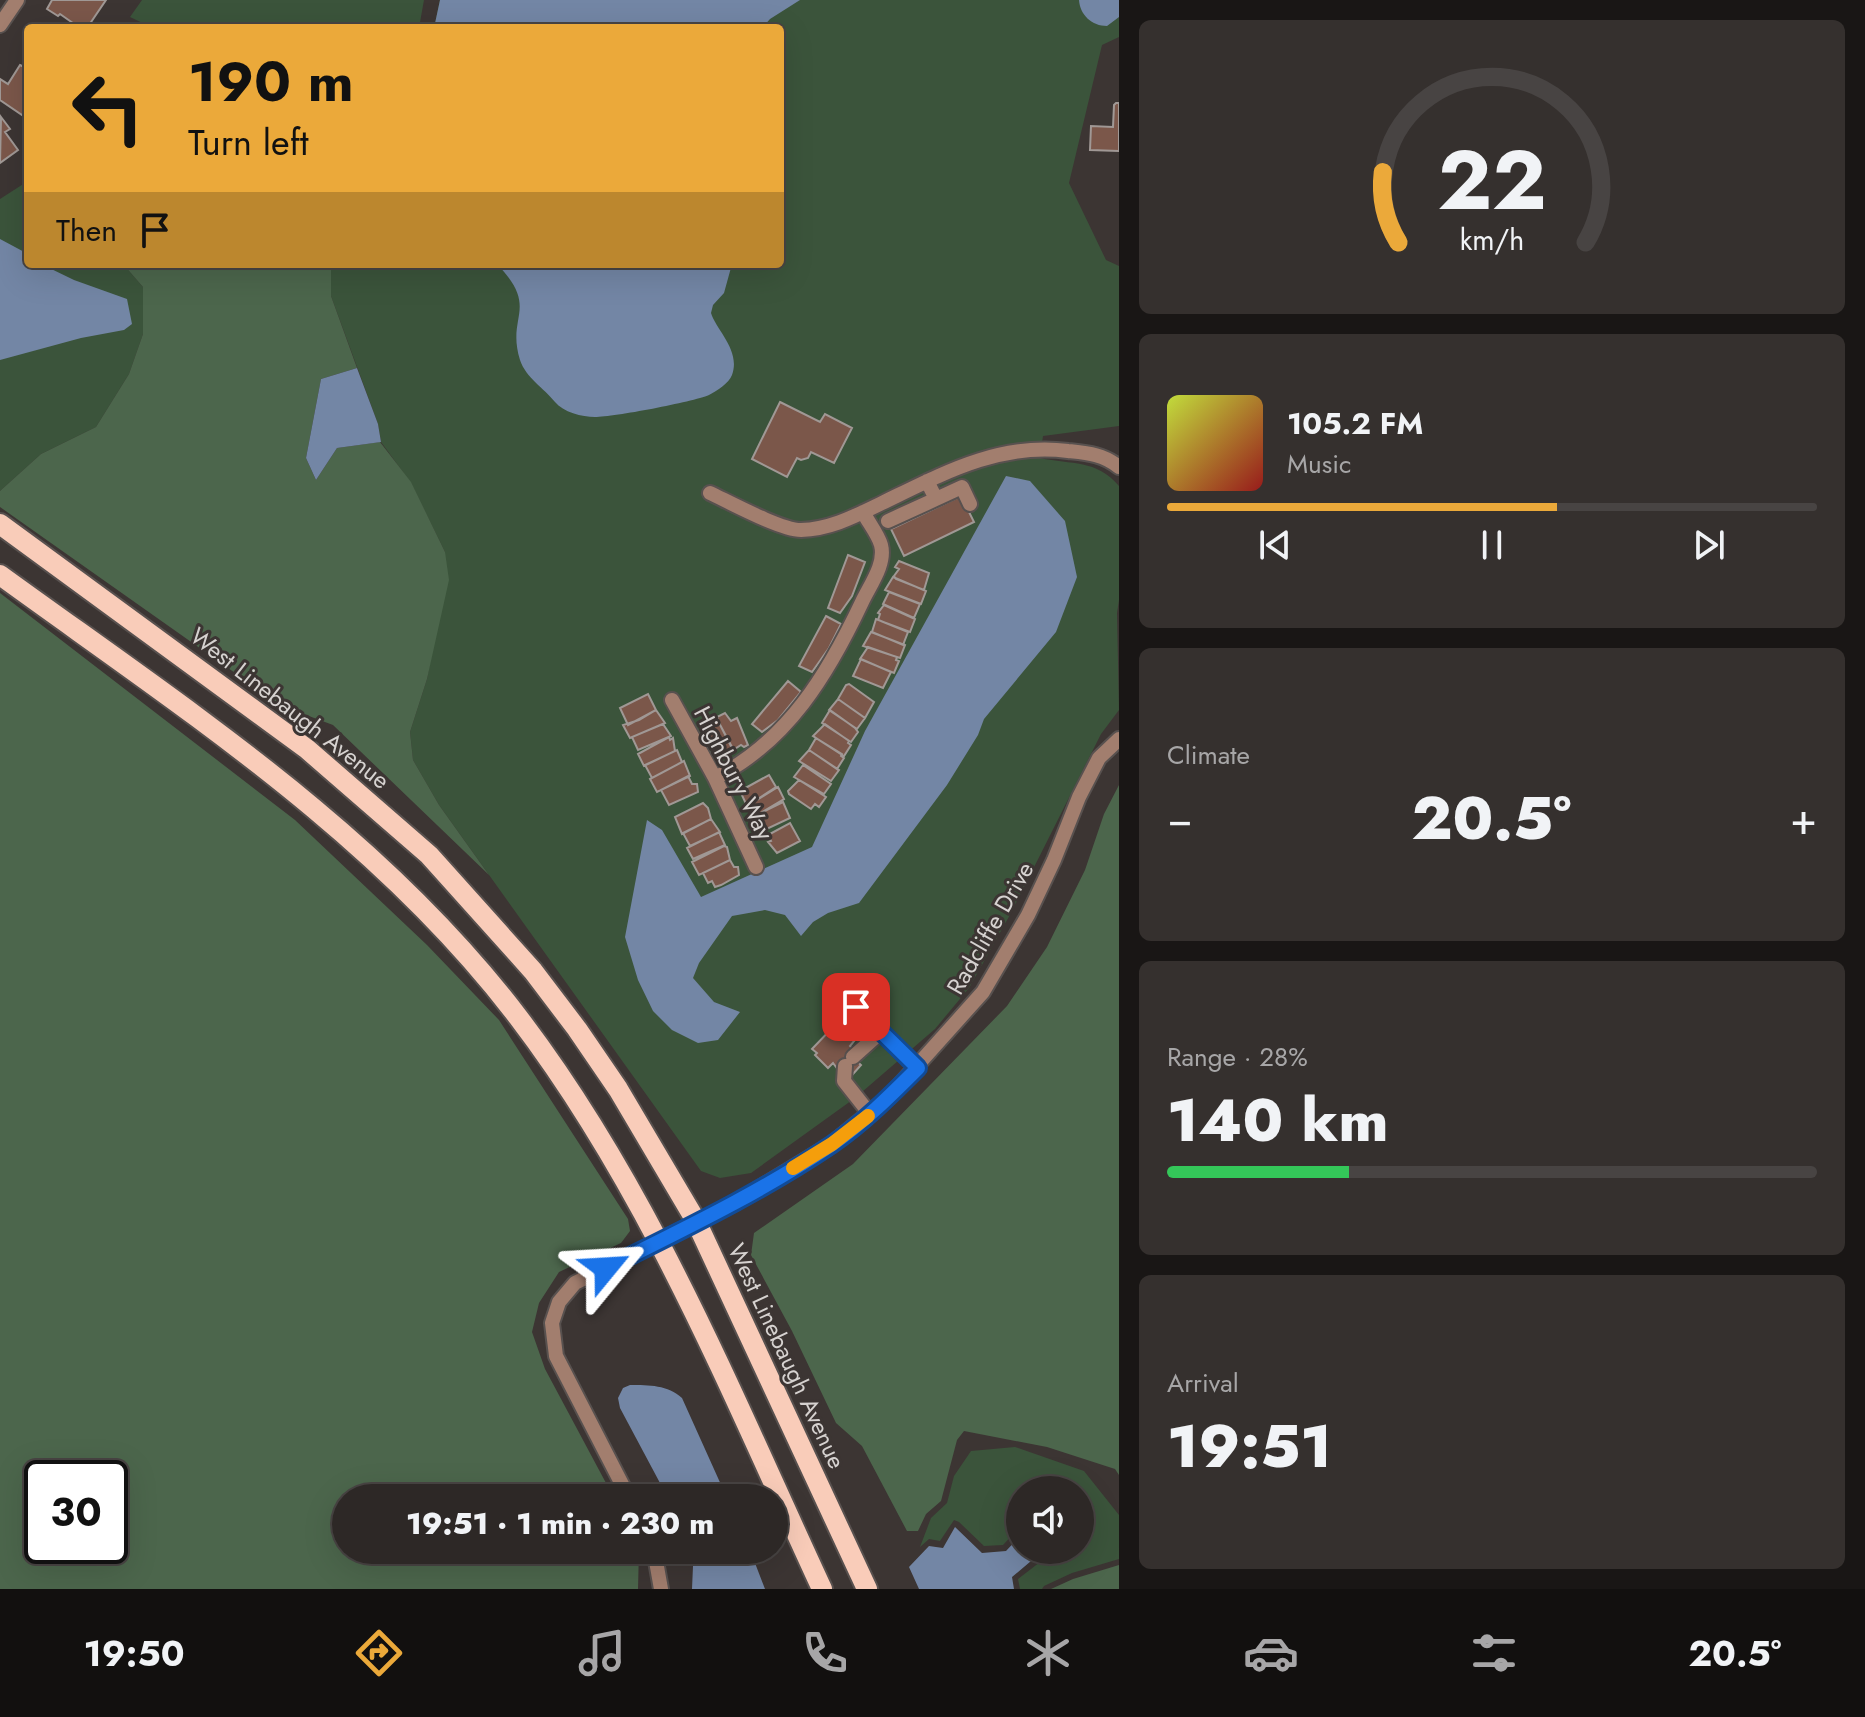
<!DOCTYPE html>
<meta charset="utf-8">
<style>
:root{--surface:#2d2826;--page:#35302e;--text:#f1f3f6;--muted:#a7a6a7;--line:#484443;--accent:#eba93a}
body{margin:0;font-family:Jost,sans-serif;background:var(--page);color:var(--text);height:100vh;display:flex;flex-direction:column;font-size:30px;white-space:nowrap}
*{box-sizing:border-box;margin:0}
p{font-size:26px;color:var(--muted)}
.icon{flex:none;width:44px;height:44px;fill:none;stroke:currentColor;stroke-width:2;stroke-linecap:round;stroke-linejoin:round}
.map{position:relative;flex:1;overflow:hidden}
.sheet{display:flex;flex-direction:column;gap:20px;padding:20px;background:#191615;width:746px}
.sheet>*{flex:none}
.guide{position:absolute;left:24px;top:24px;width:760px;height:244px;border-radius:8px;box-shadow:0 8px 32px #0002,0 0 0 2px var(--line);background:#eba93a;color:#111;overflow:hidden}
.fabs{position:absolute;left:1006px;top:1476px;display:grid;gap:16px}
.fabs a{display:grid;place-items:center;width:88px;height:88px;border-radius:50%;background:var(--surface);box-shadow:0 8px 32px #0002,0 0 0 2px var(--line);font-size:40px}
.speed{position:absolute;left:24px;top:1460px;display:flex;gap:16px;font-size:40px;font-weight:700;text-align:center}
.speed>*{display:grid;place-content:center;width:104px;height:104px;border-radius:50%;background:var(--surface);box-shadow:0 8px 32px #0002,0 0 0 2px var(--line);line-height:1}
.speed .limit{border:4px solid #111;border-radius:12px;background:#fff;color:#111}
.pin{position:absolute;display:grid;place-items:center;width:68px;height:68px;color:#fff;margin:-34px;border-radius:16px;box-shadow:0 4px 12px #0006}
.me{position:absolute;width:88px;margin:-44px;rotate:63deg;stroke-linejoin:round;filter:drop-shadow(0 0 6px #0008)}
.turn{display:flex;align-items:center;gap:28px;height:168px;padding:0 32px;font-size:36px}
.turn .icon{width:104px;height:104px;stroke-width:2.5}
.turn b{display:block;font-size:56px;line-height:68px}
.then{display:flex;align-items:center;height:76px;padding:0 32px;background:#0003;gap:16px;font-size:30px}
.big{font-size:60px;font-weight:800;line-height:1.1}
.sheet .widget{flex:1;display:flex;flex-direction:column;justify-content:center;gap:12px;min-width:0;padding:0 28px;border-radius:12px;background:var(--page)}
.sheet .dial{align-items:center;gap:0}
.dial svg{height:208px;overflow:visible;fill:none;stroke:var(--line);stroke-width:7;stroke-linecap:round;text-anchor:middle}
.dial text{fill:var(--text);stroke:none}
.song{display:flex;align-items:center;gap:24px}
.cover{width:96px;height:96px;border-radius:12px;background:linear-gradient(135deg,hsl(70 70% 55%),hsl(0 70% 35%))}
.played{height:8px;border-radius:4px;background:linear-gradient(90deg,var(--accent) 60%,var(--line) 60%)}
.keys{display:flex;justify-content:space-around;direction:ltr}
.heat{display:flex;justify-content:space-between;align-items:center;font-size:44px;direction:ltr}
.charge{height:12px;border-radius:6px;background:linear-gradient(90deg,#34c759 28%,var(--line) 0)}
.trip{position:absolute;left:332px;top:1484px;width:456px;height:80px;border-radius:40px;background:var(--surface);box-shadow:0 8px 32px #0002,0 0 0 2px var(--line);font-weight:800;line-height:80px;text-align:center}
.dock{display:flex;height:128px;justify-content:space-around;align-items:center;background:#12100f;color:var(--muted)}
.dock .icon{width:56px;height:56px}
.dock .active{color:var(--accent)}
.dock b{font-size:36px;color:var(--text)}
main{display:flex;flex:1;min-height:0}
.map>svg:first-child{display:block}
.green{fill:#3b543b}
.forest{fill:#4c664c;fill-rule:evenodd}
.water{fill:#7386a5}
.building{fill:#7b574a;stroke:#a09895;stroke-width:2}
.lines{fill:none;stroke-linecap:round;stroke-linejoin:round}
.minor-casing{stroke:#58514f;stroke-width:18}
.major-casing{stroke:#58514f;stroke-width:24}
.minor{stroke:#a27e6e;stroke-width:14}
.major{stroke:#f9ccb9;stroke-width:20}
.route-casing{stroke:#114b97;stroke-width:20}
.route{stroke:#1a73e8;stroke-width:14}
.slow{stroke:#f59e0b;stroke-width:14}
.labels{text-anchor:middle;dominant-baseline:central;stroke-width:6;stroke-linejoin:round;paint-order:stroke}
.street-label{font-size:24px;fill:#d6d2d0;stroke:#3c3533}
</style>
<main>
<div class="map">
<svg width="1119" height="1589" viewBox="0 0 1119 1589">
<rect width="100%" height="100%" fill="#3c3533"/>
<path class="green" d="M142,0H424L419,28H153L130,17Z
M440,0H1119V37L1102,45L1069,183L1106,260L1119,266V426L1043,436L1040,458C1072,465 1096,459 1119,486V600L1117,613L1119,710L1101,734L1011,913L969,988L935,1029L855,1098L751,1173L720,1178L701,1171L439,805L413,760L410,732L427,679L436,631L445,552L411,483L381,442L378,424L331,296V264H780V28H434Z
M28,181V264H123L143,287V334L129,374L96,427L41,454L0,491V199Z
M1015,1447L1084,1471L1119,1515V1559L1072,1573L1044,1586L1042,1589H1020L1018,1579L1044,1559L1052,1550H1080V1490H1020V1527L1003,1545L984,1546L959,1522L954,1520L940,1541L929,1539L920,1547L931,1518L947,1503L954,1476L971,1451Z"/>
<path class="forest" d="M123,264H331V296L357,368L321,379L306,458L316,480L337,448L380,442L411,482L445,552L449,580L427,679L410,732L413,760L439,805L489,875L333,725L282,706L0,507V491L41,454L96,427L129,374L143,334V287Z
M0,593L295,820L427,945L499,1020L628,1219L630,1231L621,1243L559,1272L539,1303L532,1332L545,1369L614,1498H346V1550H639L638,1589H0ZM110,1478V1546H42V1478Z
M1119,785V1475L1115,1469L1047,1447L964,1431L957,1440L941,1501L926,1514L918,1531H907L862,1446L836,1423L792,1331L751,1255L754,1233L853,1164L1007,1006L1047,947L1085,870L1104,814Z
M1119,1565V1589H1051L1073,1579Z"/>
<path class="water" d="M440,0H800L770,19L762,28H434Z
M1079,0H1119V17L1107,26C1092,26 1080,15 1079,0Z
M0,239L28,254V264H41L74,280L127,299L132,324L124,330L81,338L0,360Z
M497,264H732L724,293L713,305L711,313C716,330 741,350 732,375C729,383 717,391 709,395C692,402 614,417 595,417C582,417 563,412 555,402C544,388 526,378 520,360C506,315 540,309 497,264Z
M357,368L378,424L381,442L337,448L316,480L306,458L321,379Z
M1006,476L1030,481L1065,521L1077,577L1056,632L984,719L978,735L947,785L859,903L828,913L813,922L801,936L785,915L765,910L732,916L699,963L693,978L714,1002L740,1012L718,1040L698,1043L672,1030L653,1011L638,980L625,937L647,820L662,830L701,897L812,847L865,731Z
M630,1385C649,1385 668,1385 682,1398L727,1498H668L620,1408L618,1398L623,1388Z
M955,1527L982,1553L1006,1551L1020,1536V1550H1044L1012,1577L1014,1589H919L909,1567L929,1546L943,1548Z
M689,1550H750L765,1589H692L693,1566Z"/>
<path class="building" d="M52,0H106L87,28H80L60,14L58,16L47,9Z
M20,65L28,69V112L25,117L0,100V79L8,84Z
M1116,103H1119V151L1090,150L1091,126L1113,127L1114,105Z
M1,117L10,129L5,132L18,150L0,163Z
M780,402L820,422L825,414L852,428L834,463L811,452L808,458L801,460L797,458L787,477L752,459Z
M961,496L974,522L904,556L891,529Z
M848,555L865,562L852,596L840,613L828,608Z
M899,561L929,573L924,590L896,579L894,576L899,569L895,567Z
M893,577L926,591L921,604L885,590Z
M889,592L920,604L914,618L883,604Z
M884,605L915,619L910,632L878,620L880,614L878,613Z
M826,616L841,624L829,648L812,672L799,666Z
M876,619L908,632L903,645L872,632Z
M871,632L905,645L900,658L863,646Z
M868,647L897,657L896,660L899,661L894,673L860,659Z
M861,659L891,672L883,688L853,676Z
M788,681L801,692L778,720L762,732L752,724Z
M849,684L874,702L865,718L838,699L846,685Z
M648,694L656,710L628,725L620,708Z
M838,699L865,718L857,729L829,710Z
M656,710L665,723L630,738L623,725L639,720Z
M830,710L855,728L858,732L851,742L822,723Z
M725,713L731,721L737,718L748,745L744,747L741,745L733,750L718,721L717,717Z
M718,721L733,749L724,752V756L720,759L702,729Z
M663,724L671,736L638,750L632,737Z
M825,724L849,741L848,743L851,745L844,756L813,736Z
M669,737L670,740L673,738L675,751L644,766L638,754Z
M816,738L842,754L841,756L844,758L837,769L809,750Z
M677,750L682,762L652,778L645,765Z
M809,750L839,770L831,781L799,761Z
M684,761L690,776L657,792L650,779Z
M803,765L831,784L824,794L794,777Z
M769,775L776,787L747,806L740,791Z
M688,776L692,784H697L698,792L669,805L661,790Z
M799,780L826,797L819,807L815,804L811,809L789,794L788,791Z
M778,787L784,799L754,817L749,805Z
M783,802L790,818L760,832L758,828L760,824L755,816Z
M703,803L708,808L711,819L682,834L675,817Z
M711,819L720,832L690,846L683,833Z
M790,823L800,841L777,853L768,842L771,841L768,835Z
M719,832L725,845L693,859L687,848Z
M724,846L727,847L730,860L699,875L692,862Z
M730,860L734,867H738L739,875L721,885L715,887L712,881L708,883L703,873Z
M835,1025L839,1030L842,1028L855,1040L850,1046L853,1049L849,1054L861,1065L853,1074L841,1062L836,1067L833,1063L828,1068L815,1055L817,1053L812,1049Z"/>
<g class="lines">
<defs>
<path id="minor" d="M0,25L17,0
M710,493C731,503 781,530 801,530C831,529 855,516 882,503C942,474 999,442 1068,451C1087,453 1103,454 1119,467
M936,499L962,487L970,504
M888,521L936,499L927,481
M672,700L715,778L756,867
M715,778C788,741 828,674 862,602C870,585 886,564 881,545C878,534 868,522 863,512
M856,1007L918,1068
M853,1057L881,1032
M845,1066L844,1081L870,1114
M629,1498L556,1356L552,1323L559,1302L575,1283L735,1203L832,1144L889,1097L983,992L1028,915L1054,860L1079,797L1099,758L1119,739
M654,1550L661,1589"/>
<path id="major" d="M0,524L307,749L429,855L533,971L577,1029L618,1089L696,1221L867,1589
M0,575C183,708 379,834 518,1017C650,1190 731,1393 822,1589"/>
</defs>
<use href="#minor" class="minor-casing"/>
<use href="#major" class="major-casing"/>
<use href="#minor" class="minor"/>
<use href="#major" class="major"/>
</g>
<g class="lines">
<defs>
<path id="route" d="M606,1268C682,1230 760,1193 831,1145C863,1123 891,1095 918,1068L856,1007"/>
</defs>
<use href="#route" class="route-casing"/>
<use href="#route" class="route"/>
<path class="slow" d="M793,1168L832,1144L868,1116"/>
</g>
<g class="labels">
<g class="street-label">
<text transform="translate(290 708) rotate(38)">West Linebaugh Avenue</text>
<text transform="translate(734 773) rotate(63)">Highbury Way</text>
<text transform="translate(990 928) rotate(-60)">Radcliffe Drive</text>
<text transform="translate(787 1356) rotate(65)">West Linebaugh Avenue</text>
</g>
</g>
</svg>
<div class="fabs">
<a><svg class="icon" aria-label="sound" viewBox="0 0 24 24"><path d="M4 9h4l5-4v14l-5-4H4zM17 9q2 3 0 6"/></svg></a>
</div>
<div class="speed"><div class="limit">30</div></div>
<div class="pin" style="left:856px;top:1007px;background:#d93025"><svg class="icon" aria-label="arrive" viewBox="0 0 24 24"><path d="M6 21V4h12l-3 4 3 4H6"/></svg></div>
<svg class="me" style="left:606px;top:1268px" viewBox="-20 -20 40 40"><path d="M0-17L14 15 0 8-14 15z" fill="#1a73e8" stroke="#fff" stroke-width="4"/></svg>
<div class="trip">19:51 · 1 min · 230 m</div>
<div class="guide">
<div class="turn"><svg class="icon" aria-label="left" viewBox="0 0 24 24"><path d="M17 20v-9H6M10 6l-5 5 5 5"/></svg><div><b>190 m</b>Turn left</div></div>
<div class="then">Then<svg class="icon" aria-label="arrive" viewBox="0 0 24 24"><path d="M6 21V4h12l-3 4 3 4H6"/></svg></div>
</div>
</div>
<section class="sheet">
<div class="widget dial"><svg viewBox="0 0 100 80">
<path d="M14 69A42 42 0 1 1 86 69"/>
<path d="M14 69A42 42 0 0 1 8 42" stroke="#eba93a"/>
<text x="50" y="56" font-size="32" font-weight="700">22</text>
<text x="50" y="72" font-size="11">km/h</text>
</svg></div>
<div class="widget">
<div class="song"><i class="cover"></i><div><b>105.2 FM</b><p>Music</p></div></div>
<div class="played"></div>
<div class="keys"><svg class="icon" aria-label="previous" viewBox="0 0 24 24"><path d="M18 5L8 12l10 7zM5 5v14"/></svg><svg class="icon" aria-label="pause" viewBox="0 0 24 24"><path d="M8 5v14M16 5v14"/></svg><svg class="icon" aria-label="next" viewBox="0 0 24 24"><path d="M6 5l10 7-10 7zM19 5v14"/></svg></div>
</div>
<div class="widget"><p>Climate</p>
<div class="heat"><a>−</a><b class="big">20.5°</b><a>+</a></div>
</div>
<div class="widget"><p>Range · 28%</p><b class="big">140 km</b><div class="charge"></div></div>
<div class="widget"><p>Arrival</p><b class="big">19:51</b></div>
</section>
</main>
<nav class="dock">
<b>19:50</b>
<svg class="icon active" aria-label="directions" viewBox="0 0 24 24"><path d="M12 3l9 9-9 9-9-9zM9 14v-3h6M13 9l2 2-2 2"/></svg>
<svg class="icon" aria-label="music" viewBox="0 0 24 24"><path d="M9 18V5l10-2v13"/><circle cx="6" cy="18" r="3"/><circle cx="16" cy="16" r="3"/></svg>
<svg class="icon" aria-label="phone" viewBox="0 0 24 24"><path d="M5 4h4l2 5-3 2q2 4 5 5l2-3 5 2v4C11 20 4 13 5 4z"/></svg>
<svg class="icon" aria-label="climate" viewBox="0 0 24 24"><path d="M12 3v18M4 7l16 10M4 17L20 7"/></svg>
<svg class="icon" aria-label="car" viewBox="0 0 24 24"><path d="M5 17H2v-5l4-1 3-4h7l3 4 3 1v5h-3M9 17h6M6 11h13"/><circle cx="7" cy="17" r="2"/><circle cx="17" cy="17" r="2"/></svg>
<svg class="icon" aria-label="filters" viewBox="0 0 24 24"><path d="M4 7h16M4 17h16"/><circle cx="9" cy="7" r="2"/><circle cx="15" cy="17" r="2"/></svg>
<b>20.5°</b>
</nav>
